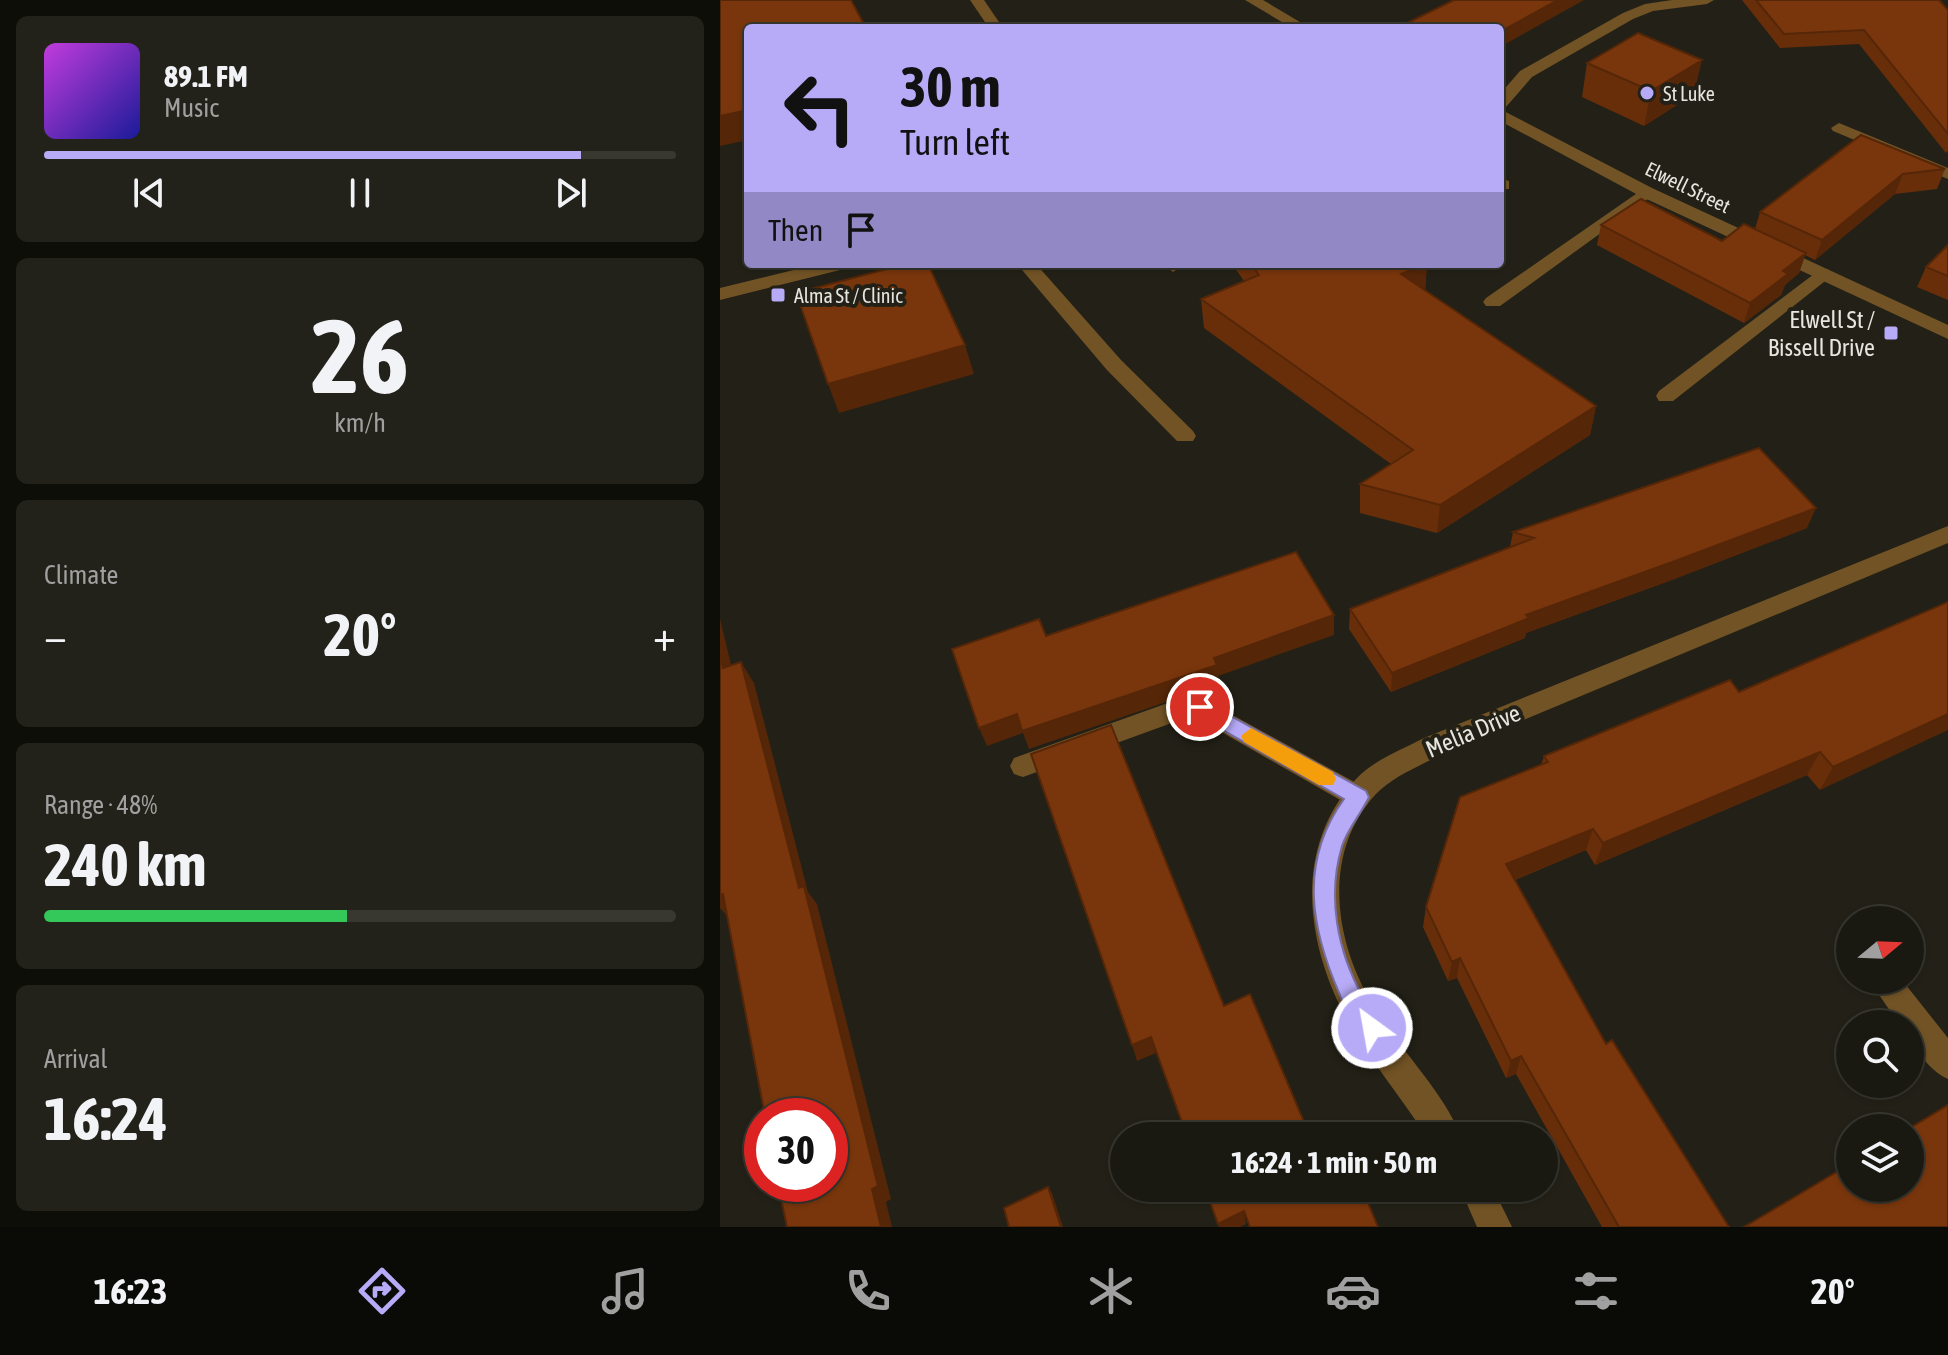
<!DOCTYPE html>
<meta charset="utf-8">
<style>
:root{--surface:#1a1911;--page:#23221a;--text:#f1f3f6;--muted:#9fa09f;--line:#383831;--accent:#b7abf8}
body{margin:0;font-family:"Asap Condensed",sans-serif;background:var(--page);color:var(--text);height:100vh;display:flex;flex-direction:column;font-size:30px;white-space:nowrap}
*{box-sizing:border-box;margin:0}
p{font-size:26px;color:var(--muted)}
.icon{flex:none;width:44px;height:44px;fill:none;stroke:currentColor;stroke-width:2;stroke-linecap:round;stroke-linejoin:round}
.map{position:relative;flex:1;overflow:hidden}
.drawer{display:flex;flex-direction:column;gap:16px;padding:16px;background:#0e0e09;width:720px}
.drawer>*{flex:none}
.banner{position:absolute;left:24px;top:24px;width:760px;height:244px;border-radius:8px;box-shadow:0 2px 6px #0004,0 0 0 2px var(--line);background:#b7abf8;color:#111;overflow:hidden}
.needle{width:52px;rotate:71deg}
.buttons{position:absolute;left:1116px;top:906px;display:grid;gap:16px}
.buttons a{display:grid;place-items:center;width:88px;height:88px;border-radius:50%;background:var(--surface);box-shadow:0 2px 6px #0004,0 0 0 2px var(--line);font-size:40px}
.speed{position:absolute;left:24px;top:1098px;display:flex;gap:16px;font-size:40px;font-weight:700;text-align:center}
.speed>*{display:grid;place-content:center;width:104px;height:104px;border-radius:50%;background:var(--surface);box-shadow:0 2px 6px #0004,0 0 0 2px var(--line);line-height:1}
.speed .limit{border:12px solid #d22;background:#fff;color:#111}
.pin{position:absolute;display:grid;place-items:center;width:68px;height:68px;color:#fff;margin:-34px;border:4px solid #fff;border-radius:50%;box-shadow:0 2px 8px #0007}
.me{position:absolute;width:88px;margin:-44px;rotate:328deg;stroke-linejoin:round;filter:drop-shadow(0 0 6px #0008)}
.turn{display:flex;align-items:center;gap:28px;height:168px;padding:0 24px;font-size:36px}
.turn .icon{width:104px;height:104px;stroke-width:2.5}
.turn b{display:block;font-size:56px;line-height:68px}
.then{display:flex;align-items:center;height:76px;padding:0 24px;background:#0003;gap:16px;font-size:30px}
.big{font-size:60px;font-weight:700;line-height:1.1}
.drawer .tile{flex:1;display:flex;flex-direction:column;justify-content:center;gap:12px;min-width:0;padding:0 28px;border-radius:12px;background:var(--page)}
.drawer .dial{align-items:center;gap:0}
.dial b{font-size:104px;line-height:1}
.song{display:flex;align-items:center;gap:24px}
.cover{width:96px;height:96px;border-radius:12px;background:linear-gradient(135deg,hsl(290 70% 55%),hsl(240 70% 35%))}
.played{height:8px;border-radius:4px;background:linear-gradient(90deg,var(--accent) 85%,var(--line) 85%)}
.keys{display:flex;justify-content:space-around;direction:ltr}
.heat{display:flex;justify-content:space-between;align-items:center;font-size:44px;direction:ltr}
.charge{height:12px;border-radius:6px;background:linear-gradient(90deg,#34c759 48%,var(--line) 0)}
.trip{position:absolute;left:390px;top:1122px;width:448px;height:80px;border-radius:40px;background:var(--surface);box-shadow:0 2px 6px #0004,0 0 0 2px var(--line);font-weight:700;line-height:80px;text-align:center}
.tab-bar{display:flex;height:128px;justify-content:space-around;align-items:center;background:#0a0a07;color:var(--muted)}
.tab-bar .icon{width:56px;height:56px}
.tab-bar .current{color:var(--accent)}
.tab-bar b{font-size:36px;color:var(--text)}
main{display:flex;flex:1;min-height:0}
.map>svg:first-child{display:block}
.lines{fill:none;stroke-linecap:round;stroke-linejoin:round}
.lane{fill:#725325;fill-rule:evenodd}
.street{fill:#725325;fill-rule:evenodd}
.wall{fill:#682e0a}
.shaded-wall{fill:#552608}
.building{fill:#79360c;stroke:#552608;stroke-width:2}
.route{fill:#b7abf8;stroke:#776fa1;stroke-width:2}
.slow{fill:#f59e0b}
.poi-dot{fill:#b7abf8;stroke:#232117;stroke-width:3}
.labels{text-anchor:middle;dominant-baseline:central;stroke-width:8;stroke-linejoin:round;paint-order:stroke}
.far-poi-label{font-size:20px;fill:#e6e5de;stroke:#232117;text-anchor:start}
.far-street-label{font-size:20px;fill:#e6e5de;stroke:#232117}
.poi-label{font-size:24px;fill:#e6e5de;stroke:#232117;text-anchor:end}
.street-label{font-size:24px;fill:#e6e5de;stroke:#232117}
</style>
<main>
<section class="drawer">
<div class="tile">
<div class="song"><i class="cover"></i><div><b>89.1 FM</b><p>Music</p></div></div>
<div class="played"></div>
<div class="keys"><svg class="icon" aria-label="previous" viewBox="0 0 24 24"><path d="M18 5L8 12l10 7zM5 5v14"/></svg><svg class="icon" aria-label="pause" viewBox="0 0 24 24"><path d="M8 5v14M16 5v14"/></svg><svg class="icon" aria-label="next" viewBox="0 0 24 24"><path d="M6 5l10 7-10 7zM19 5v14"/></svg></div>
</div>
<div class="tile dial"><b>26</b><p>km/h</p></div>
<div class="tile"><p>Climate</p>
<div class="heat"><a>−</a><b class="big">20°</b><a>+</a></div>
</div>
<div class="tile"><p>Range · 48%</p><b class="big">240 km</b><div class="charge"></div></div>
<div class="tile"><p>Arrival</p><b class="big">16:24</b></div>
</section>
<div class="map">
<svg width="1228" height="1227" viewBox="0 0 1228 1227">
<rect width="100%" height="100%" fill="#232117"/>
<g class="lines">
<path class="lane" d="M780,178L789,181V189H780Z
M926,187L935,192L932,196L780,306H766L763,302L766,298Z
M297,264H316L401,360L473,431L476,436L473,441H457L387,370Z
M443,264H461L462,266L453,272Z
M1102,268L1109,270V278L953,401H939L936,396L939,391Z
M480,697L647,789L651,797L647,805L638,809L629,805L477,718L460,720L303,777L294,774L290,766L294,758L459,699Z
M1149,980H1182L1228,1038V1079C1208,1070 1190,1045 1190,1024H1179Z"/>
<path class="street" d="M250,0H264L283,28H269Z
M525,0H543L590,28H572Z
M952,0H994L987,4L933,11L913,19L812,77L786,107L780,109V94L800,71L903,13L925,4Z
M780,109L932,188L1228,325V339L920,196L780,121Z
M1119,123L1228,168V179L1113,131L1111,128Z
M98,264H130L128,268L0,300V288Z
M1228,526V543L722,754C700,766 673,776 655,795C600,856 615,946 656,1010C682,1052 722,1090 741,1136H706C680,1095 647,1057 624,1014C585,939 574,846 636,779C654,760 681,750 704,738Z
M740,1188H773L792,1227H757Z"/>
</g>
<path class="wall" d="M1022,0H1206L1228,10V151L1226,153L1139,44L1060,48Z
M867,63L974,94L924,126L862,97Z
M1141,135L1225,169L1217,189L1175,194L1095,260L1085,255L1079,273L1065,285L1061,295L1024,323L877,245L881,225L1002,241L1035,229L1040,212Z
M1228,245V300L1197,287L1206,267Z
M512,264H707L705,291L876,406L870,435L717,533L640,513V484L671,464L484,328L481,299L524,281Z
M1087,528L949,581L806,633L805,638L671,692L629,629L630,609L790,547L793,532Z
M1228,602L1100,790L1087,775L875,865L866,850L795,880L886,1044L1009,1227H882L796,1074L786,1078L737,978L728,981L703,927L706,907L821,765L824,756L1019,692Z"/>
<path class="shaded-wall" d="M838,0H864L780,47V32Z
M982,60L974,94L924,126L931,91Z
M28,110V140L0,146V116Z
M1183,174L1175,194L1095,260L1102,240Z
M1086,253L1079,273L1065,285L1061,295L1024,323L1030,303L1063,271Z
M705,264H707L705,292L681,274Z
M245,345L254,374L119,413L108,384Z
M876,406L870,435L717,533L720,505Z
M1096,508L1087,528L949,581L806,633L805,638L671,692L672,673L806,615Z
M614,615V635L498,676L499,684L309,749L303,733L267,746L259,728L297,714L494,658Z
M0,619L17,689L3,668L0,654Z
M21,662L34,683L88,892L97,904L171,1199L166,1202L172,1227H161L79,888Z
M1228,714V730L1100,790L1113,767Z
M1100,752L1087,775L875,865L883,843Z
M873,829L866,850L781,885L786,864Z
M3,894L8,917L0,908V895Z
M740,958L737,978L728,981L732,962Z
M431,1037L436,1053L417,1061L412,1045Z
M801,1056L796,1074L786,1078L791,1061Z
M328,1187L332,1193L343,1227H341Z
M524,1211L526,1224L520,1227H499L498,1224Z"/>
<path class="building" d="M0,0H131L146,28H28V110L0,116Z
M734,0H838L780,32V28H677Z
M1036,0H1219L1228,10V134L1144,30L1064,34Z
M918,33L982,60L931,91L867,63Z
M1141,135L1225,169L1183,174L1102,240L1040,212Z
M921,199L1002,241L1024,224L1086,253L1063,271L1068,274L1030,303L881,225Z
M1228,245V276L1206,267Z
M186,264H208L245,345L108,384L76,293Z
M531,264H705L681,274L876,406L720,505L640,484L693,450L481,299L539,275Z
M1039,448L1096,508L955,561L806,615L809,618L672,673L630,609L814,538L793,532Z
M576,552L614,615L494,658L497,665L302,731L297,714L259,728L232,649L319,619L326,636Z
M1228,602V714L1113,767L1100,752L883,843L873,829L786,864L886,1044L892,1040L1009,1227H899L801,1056L791,1061L740,958L732,962L706,907L740,797L828,762L824,756L1010,680L1019,692Z
M0,654L3,668L21,662L79,888L84,886L158,1186L152,1189L161,1227H67L58,1184H110V1116H45L3,894L0,895Z
M391,725L504,1006L530,994L590,1136H467L431,1037L412,1045L311,754Z
M1228,1105V1227H1024L1130,1164V1188H1190V1128Z
M328,1187L341,1227H289L284,1208Z
M485,1188H642L658,1227H530L524,1211L498,1224Z"/>
<path class="route" d="M480,699L646,791L649,797C641,814 628,828 622,846C607,896 617,951 643,997C649,1008 658,1016 663,1028L660,1036L652,1040C635,1033 626,1011 620,995C591,929 578,863 624,799L473,713L470,707Z"/>
<path class="slow" d="M531,728L613,772L616,779L613,785H599L524,742L521,736Z"/>
<g class="poi-dot">
<circle cx="927" cy="93" r="8"/>
<rect x="50" y="287" width="16" height="16" rx="4"/>
<rect x="1163" y="325" width="16" height="16" rx="4"/>
</g>
<g class="labels">
<g class="far-poi-label">
<text x="943" y="93">St Luke</text>
<text x="74" y="295">Alma St / Clinic</text>
</g>
<g class="far-street-label">
<text transform="translate(968 187) rotate(26)">Elwell Street</text>
</g>
<g class="poi-label">
<text x="1155" y="319">Elwell St /<tspan x="1155" dy="28">Bissell Drive</tspan></text>
</g>
<g class="street-label">
<text transform="translate(753 731) rotate(-23)">Melia Drive</text>
</g>
</g>
</svg>
<div class="buttons">
<a><svg class="needle" viewBox="-14 -14 28 28"><path d="M0-13l5 13h-10z" fill="#e53935"/><path d="M0 13l5-13h-10z" fill="#9fa09f"/></svg></a>
<a><svg class="icon" aria-label="search" viewBox="0 0 24 24"><circle cx="10" cy="10" r="6"/><path d="M15 15l6 6"/></svg></a>
<a><svg class="icon" aria-label="layers" viewBox="0 0 24 24"><path d="M12 4l9 5-9 5-9-5zM3 14l9 5 9-5"/></svg></a>
</div>
<div class="speed"><div class="limit">30</div></div>
<div class="pin" style="left:480px;top:707px;background:#d93025"><svg class="icon" aria-label="arrive" viewBox="0 0 24 24"><path d="M6 21V4h12l-3 4 3 4H6"/></svg></div>
<svg class="me" style="left:652px;top:1028px" viewBox="-20 -20 40 40"><circle r="17" fill="#b7abf8" stroke="#fff" stroke-width="3"/><path d="M0-11L8 9 0 5-8 9z" fill="#fff"/></svg>
<div class="trip">16:24 · 1 min · 50 m</div>
<div class="banner">
<div class="turn"><svg class="icon" aria-label="left" viewBox="0 0 24 24"><path d="M17 20v-9H6M10 6l-5 5 5 5"/></svg><div><b>30 m</b>Turn left</div></div>
<div class="then">Then<svg class="icon" aria-label="arrive" viewBox="0 0 24 24"><path d="M6 21V4h12l-3 4 3 4H6"/></svg></div>
</div>
</div>
</main>
<nav class="tab-bar">
<b>16:23</b>
<svg class="icon current" aria-label="directions" viewBox="0 0 24 24"><path d="M12 3l9 9-9 9-9-9zM9 14v-3h6M13 9l2 2-2 2"/></svg>
<svg class="icon" aria-label="music" viewBox="0 0 24 24"><path d="M9 18V5l10-2v13"/><circle cx="6" cy="18" r="3"/><circle cx="16" cy="16" r="3"/></svg>
<svg class="icon" aria-label="phone" viewBox="0 0 24 24"><path d="M5 4h4l2 5-3 2q2 4 5 5l2-3 5 2v4C11 20 4 13 5 4z"/></svg>
<svg class="icon" aria-label="climate" viewBox="0 0 24 24"><path d="M12 3v18M4 7l16 10M4 17L20 7"/></svg>
<svg class="icon" aria-label="car" viewBox="0 0 24 24"><path d="M5 17H2v-5l4-1 3-4h7l3 4 3 1v5h-3M9 17h6M6 11h13"/><circle cx="7" cy="17" r="2"/><circle cx="17" cy="17" r="2"/></svg>
<svg class="icon" aria-label="filters" viewBox="0 0 24 24"><path d="M4 7h16M4 17h16"/><circle cx="9" cy="7" r="2"/><circle cx="15" cy="17" r="2"/></svg>
<b>20°</b>
</nav>
